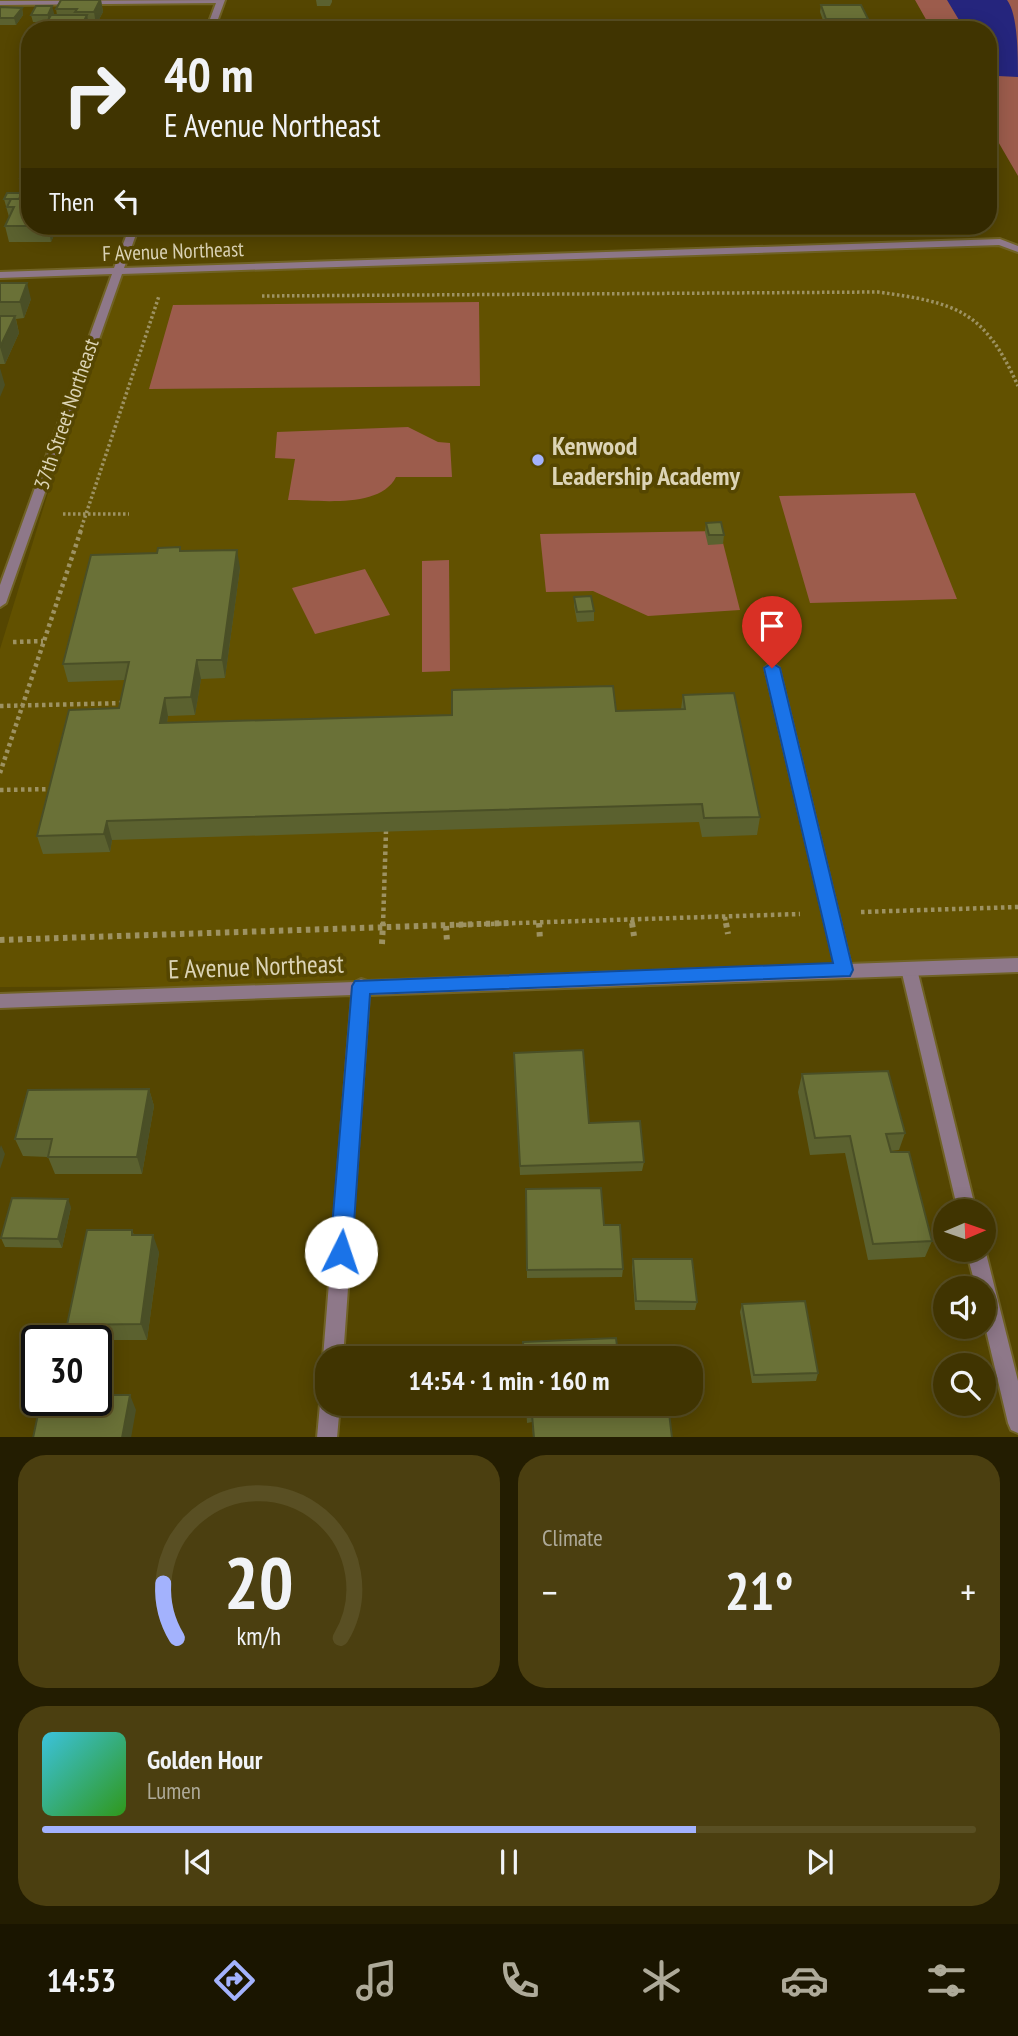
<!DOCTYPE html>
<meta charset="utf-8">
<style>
:root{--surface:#403401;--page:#4b3f10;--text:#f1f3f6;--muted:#aeaa99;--line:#594f23;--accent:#a3b2fd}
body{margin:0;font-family:"PT Sans Narrow",sans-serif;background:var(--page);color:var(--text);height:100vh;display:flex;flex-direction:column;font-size:26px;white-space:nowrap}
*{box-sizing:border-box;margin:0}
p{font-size:23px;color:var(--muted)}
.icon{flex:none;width:38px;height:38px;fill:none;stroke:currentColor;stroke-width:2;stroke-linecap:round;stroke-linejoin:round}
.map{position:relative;height:1437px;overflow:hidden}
.details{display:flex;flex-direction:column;gap:18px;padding:18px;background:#231d01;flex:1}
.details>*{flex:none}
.guide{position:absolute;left:21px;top:21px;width:976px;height:214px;border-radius:28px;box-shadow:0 4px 18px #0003,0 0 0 2px var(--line);background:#403401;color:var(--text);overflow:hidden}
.needle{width:46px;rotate:88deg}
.controls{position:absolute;left:933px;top:1199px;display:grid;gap:14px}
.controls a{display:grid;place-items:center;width:63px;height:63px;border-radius:50%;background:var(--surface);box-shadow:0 4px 18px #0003,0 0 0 2px var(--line);font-size:35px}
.speed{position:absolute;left:21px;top:1325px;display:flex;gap:14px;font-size:35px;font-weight:700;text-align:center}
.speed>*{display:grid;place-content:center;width:91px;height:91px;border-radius:50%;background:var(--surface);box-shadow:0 4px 18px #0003,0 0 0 2px var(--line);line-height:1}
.speed .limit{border:4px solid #111;border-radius:10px;background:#fff;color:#111}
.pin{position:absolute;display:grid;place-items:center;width:60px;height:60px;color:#fff;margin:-72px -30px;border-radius:50% 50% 50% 0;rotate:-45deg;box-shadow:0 0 7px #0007}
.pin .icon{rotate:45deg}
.me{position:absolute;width:77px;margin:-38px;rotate:4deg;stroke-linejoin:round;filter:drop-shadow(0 0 5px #0008)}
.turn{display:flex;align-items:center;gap:24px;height:147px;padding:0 28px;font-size:32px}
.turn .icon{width:91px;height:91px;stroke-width:2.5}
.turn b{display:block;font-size:49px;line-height:60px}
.then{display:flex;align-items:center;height:66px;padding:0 28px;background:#0003;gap:14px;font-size:26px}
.big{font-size:52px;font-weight:800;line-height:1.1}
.details .tile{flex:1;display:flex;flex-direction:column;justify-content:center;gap:10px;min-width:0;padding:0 24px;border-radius:28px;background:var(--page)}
.details .dial{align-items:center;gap:0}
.dial svg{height:182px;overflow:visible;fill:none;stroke:var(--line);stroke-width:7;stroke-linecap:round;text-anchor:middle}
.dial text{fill:var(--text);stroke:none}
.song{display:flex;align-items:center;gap:21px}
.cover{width:84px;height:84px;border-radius:10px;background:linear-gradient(135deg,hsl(190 70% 55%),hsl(110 70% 35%))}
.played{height:7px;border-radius:4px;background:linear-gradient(90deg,var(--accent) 70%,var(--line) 70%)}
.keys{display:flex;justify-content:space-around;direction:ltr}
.heat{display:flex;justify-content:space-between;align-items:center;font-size:38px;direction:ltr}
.details .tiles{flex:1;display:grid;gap:18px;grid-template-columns:1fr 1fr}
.tile:last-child{grid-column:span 2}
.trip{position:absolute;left:315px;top:1346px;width:388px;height:70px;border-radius:28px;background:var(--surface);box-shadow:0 4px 18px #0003,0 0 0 2px var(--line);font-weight:800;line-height:70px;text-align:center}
.tabs{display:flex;height:112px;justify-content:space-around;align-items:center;background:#1a1500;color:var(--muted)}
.tabs .icon{width:49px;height:49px}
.tabs .current{color:var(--accent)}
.tabs b{font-size:32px;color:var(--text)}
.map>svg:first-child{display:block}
.built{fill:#625100}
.green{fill:#9c5c4c}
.water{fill:#25257d}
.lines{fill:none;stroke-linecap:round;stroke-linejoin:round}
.service-casing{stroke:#706225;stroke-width:4}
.minor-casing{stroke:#706225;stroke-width:4}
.path-far2{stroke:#9d9262;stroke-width:3.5;stroke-dasharray:2.5 2.5;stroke-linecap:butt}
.path-far1{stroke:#9d9262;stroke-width:4.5;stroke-dasharray:3.5 3.5;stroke-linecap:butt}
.path{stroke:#9d9262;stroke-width:6;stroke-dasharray:4.5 4.5;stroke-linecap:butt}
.service{fill:#8e7889;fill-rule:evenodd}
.minor{fill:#8e7889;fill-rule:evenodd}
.wall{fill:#5b612f}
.shaded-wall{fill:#4a4f26}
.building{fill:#6a7137;stroke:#4a4f26;stroke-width:2}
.route{fill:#1a73e8;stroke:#114b97;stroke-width:2}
.poi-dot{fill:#a3b2fd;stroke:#554601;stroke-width:2.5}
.labels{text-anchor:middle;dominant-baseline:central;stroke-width:7;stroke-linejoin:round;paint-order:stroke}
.far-street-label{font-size:21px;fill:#dcd4b6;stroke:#554601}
.poi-label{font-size:26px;font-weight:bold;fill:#dcd4b6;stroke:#554601;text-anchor:start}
.street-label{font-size:26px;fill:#dcd4b6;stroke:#554601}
</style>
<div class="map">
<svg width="1018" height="1438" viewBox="0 0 1018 1438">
<rect width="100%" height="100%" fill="#554601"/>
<path class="built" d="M1000,242L1018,249V965L361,986L0,987V649L116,272Z"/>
<path class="green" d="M915,0H1018V176L989,126V30H932Z
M479,302L480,386L149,389L173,305Z
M408,427L438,442L450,443L452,477H396C380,509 319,500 288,500L295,459L275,458L277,432Z
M915,493L957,599L810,603L779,496Z
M720,531L740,610L648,616L593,591L546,592L540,534Z
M449,560L450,671L422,672V561Z
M365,569L390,615L315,634L292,588Z"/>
<path class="water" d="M947,0H1007C1018,14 1018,56 1018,77L998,76L990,71L989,30H965Z"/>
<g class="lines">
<defs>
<path id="service" d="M772,663L779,668L852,970L850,975L844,977L838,975L836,970L765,668Z
M909,962L915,964L917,969L976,1211H958L901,969L903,964Z
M984,1245L1018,1381V1433L1011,1430L1008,1423L984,1322V1288H976L966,1250H984Z"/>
<path id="minor" d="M225,0L214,30H206L216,3L0,5V1Z
M130,226H139L124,268L1000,239L1018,246V252L999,245L122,274L6,603L0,607V585L112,274L0,278V272L114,268Z
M1018,958V972L369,995L343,1358H327V1366L323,1358L352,995L0,1008V994L355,982L361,979L367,981Z
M327,1395V1404H340L337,1438H317L320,1404L323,1397Z"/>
</defs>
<use href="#service" class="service-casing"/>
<use href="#minor" class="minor-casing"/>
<path class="path-far2" d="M262,296L878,292C957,303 984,310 1018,386
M63,514H129
M80,532L159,296"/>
<path class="path-far1" d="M13,642L43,641
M0,706L124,703
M0,773L81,530
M0,790L55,789
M861,912L1018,907
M725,917L726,925
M632,920L633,925
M383,925L386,831
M456,925L800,914"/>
<path class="path" d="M539,923L540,940
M632,923L634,936
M726,923L728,934
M446,926L447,942
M0,940L510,923
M382,944L383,923"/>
<use href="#service" class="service"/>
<use href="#minor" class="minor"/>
</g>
<path class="wall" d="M61,0H101L103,12L96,25H89V30H45L44,27L47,22H33L31,15L54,13L53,15H57L56,9Z
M316,0H332V2L330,6H317Z
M821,5L868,19L866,26H825L820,12Z
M0,7L22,8L23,15L16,25H0Z
M655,21H670V29H689V22L707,30H654Z
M30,168V193H23L20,178Z
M22,193L30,226H58L51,242H9L5,226L9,217L4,199Z
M190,226H249L247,235L191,236Z
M257,226H310L309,233H258Z
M343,226H393L392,230H343Z
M406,226H450V229L447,231L406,229Z
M0,283L31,299L24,318L16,319L19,333L5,364H0Z
M706,523L724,535L723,544L708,545L705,532Z
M180,547L181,551L240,568L225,678L201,679L195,715L168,716L167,723L681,709L683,695L760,817L757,835L702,837L699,822L112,840L110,852L43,854L37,836L119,708L125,680L68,682L63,664L157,553Z
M574,597L594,611V621L577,622L574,606Z
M514,1062L589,1123L644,1162L642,1171L520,1175Z
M802,1074L905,1133L899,1150L890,1151L932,1241L925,1257L868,1260L845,1153L810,1155L798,1092Z
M149,1089L154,1106L142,1174H55L48,1157L23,1156L15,1139Z
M526,1189L604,1225L623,1269L622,1277L527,1278Z
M71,1207L62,1248L5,1247L1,1238Z
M132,1230L134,1235L159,1252L147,1340H74L67,1325Z
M633,1259L697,1302L695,1310H635L632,1267Z
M742,1304L818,1373L816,1381L752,1383L740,1312Z
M526,1404H668L672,1438H533L532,1422L527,1423Z"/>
<path class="shaded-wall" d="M100,0H101L103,12L96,25L94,12Z
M52,6L54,13L49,22L48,15Z
M22,8L23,15L16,25L14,18Z
M87,15L90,29L81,30V27Z
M48,226H58L51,242Z
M246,226H249L247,235Z
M27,283L31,299L24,318L20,302Z
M15,316L19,333L5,364L0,347Z
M0,368L5,385L0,397Z
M237,550L240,568L225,678L222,660Z
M197,660L201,679L195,715L191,697Z
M165,698L168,716L164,741L160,723Z
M107,821L112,840L110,852L104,834Z
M149,1089L154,1106L142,1174L137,1157Z
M1,1145L5,1154L0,1169V1148Z
M68,1199L71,1207L62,1248L58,1239Z
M153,1235L159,1252L147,1340L141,1324Z
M130,1395L136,1410L131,1438H122Z"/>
<path class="building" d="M61,0H100L94,12H75L77,9H56Z
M821,5H861L868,19H826Z
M36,6H52L48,15H31Z
M0,7L22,8L14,18H0Z
M51,15H87L81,27H44Z
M655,21H670V25H655Z
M689,22L706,23L707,30L690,29Z
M250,23H267L266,30H248Z
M574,23H590L591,30L574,29Z
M593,24H609L610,30H594Z
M843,26H862L864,30H845Z
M767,27H781L782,30H768Z
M489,28H531V30H489Z
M610,28H650V30H610Z
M425,29H462V30H425Z
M541,29H582V30H541Z
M660,29H697L698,30H660Z
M25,168H30V178H20Z
M7,193H22L19,199H4Z
M11,199H30V226H5L14,207H7Z
M0,283H27L20,302H0Z
M0,316H15L0,347Z
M721,522L724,535H709L706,523Z
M180,547V551L237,550L222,660H197L191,697L165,698L160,723L452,715V690L613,686L616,711L685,709L683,695L734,693L760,817L704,818L702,804L107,821L104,834L37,836L69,710L119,708L129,662L63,664L91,555L157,553L158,548Z
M591,596L594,611L577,612L574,597Z
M583,1050L589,1123L640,1121L644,1162L520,1166L514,1053Z
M888,1071L905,1133L886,1134L891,1152H909L932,1241L873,1244L850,1136L815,1138L802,1074Z
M149,1089L137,1157H48L52,1139H15L28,1090Z
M601,1188L604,1225H620L623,1269L527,1270L526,1189Z
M12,1198L68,1199L58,1239L1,1238Z
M87,1230H132V1235H153L141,1324L67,1325Z
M633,1259H692L697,1302L636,1301Z
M805,1301L818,1373L754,1375L742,1304Z
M616,1338L618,1354L662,1351L663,1358H524L523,1342Z
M96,1395H130L122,1438H33L41,1400H96Z
M527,1404H668L672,1438H534L532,1415H527Z"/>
<path class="route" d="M772,663L780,668L853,970L850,976L370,994L352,1252L349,1259L341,1262L334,1259L330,1252L352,986L355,981L833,963L764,668Z"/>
<circle class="poi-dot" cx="538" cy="460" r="7"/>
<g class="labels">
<g class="far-street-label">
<text transform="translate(173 251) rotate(-2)">F Avenue Northeast</text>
<text transform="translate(66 414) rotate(-71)">37th Street Northeast</text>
</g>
<g class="poi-label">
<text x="552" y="445">Kenwood<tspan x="552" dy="30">Leadership Academy</tspan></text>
</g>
<g class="street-label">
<text transform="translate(256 966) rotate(-2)">E Avenue Northeast</text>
</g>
</g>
</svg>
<div class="controls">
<a><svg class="needle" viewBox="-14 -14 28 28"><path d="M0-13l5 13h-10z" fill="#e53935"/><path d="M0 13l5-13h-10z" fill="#aeaa99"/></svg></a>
<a><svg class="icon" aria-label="sound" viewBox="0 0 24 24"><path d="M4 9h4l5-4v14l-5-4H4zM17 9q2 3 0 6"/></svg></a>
<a><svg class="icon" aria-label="search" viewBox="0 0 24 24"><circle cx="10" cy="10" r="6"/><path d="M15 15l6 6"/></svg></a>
</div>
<div class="speed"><div class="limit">30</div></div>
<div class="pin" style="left:772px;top:668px;background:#d93025"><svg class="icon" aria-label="arrive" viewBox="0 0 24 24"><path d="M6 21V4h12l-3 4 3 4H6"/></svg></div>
<svg class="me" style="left:341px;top:1252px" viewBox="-20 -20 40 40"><circle r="19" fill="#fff"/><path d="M0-13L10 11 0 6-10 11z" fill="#1a73e8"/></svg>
<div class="trip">14:54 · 1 min · 160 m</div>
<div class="guide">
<div class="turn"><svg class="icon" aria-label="right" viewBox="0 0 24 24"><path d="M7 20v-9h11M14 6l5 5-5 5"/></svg><div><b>40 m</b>E Avenue Northeast</div></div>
<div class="then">Then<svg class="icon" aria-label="left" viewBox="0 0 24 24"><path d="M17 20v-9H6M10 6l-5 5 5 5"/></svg></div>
</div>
</div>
<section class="details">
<div class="tiles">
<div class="tile dial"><svg viewBox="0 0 100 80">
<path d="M14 69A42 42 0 1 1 86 69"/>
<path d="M14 69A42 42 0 0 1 8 45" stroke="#a3b2fd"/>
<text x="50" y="56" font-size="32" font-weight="700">20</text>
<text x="50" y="72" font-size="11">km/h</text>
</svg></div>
<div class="tile"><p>Climate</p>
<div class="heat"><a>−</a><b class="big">21°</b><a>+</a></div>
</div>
<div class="tile">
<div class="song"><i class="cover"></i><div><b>Golden Hour</b><p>Lumen</p></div></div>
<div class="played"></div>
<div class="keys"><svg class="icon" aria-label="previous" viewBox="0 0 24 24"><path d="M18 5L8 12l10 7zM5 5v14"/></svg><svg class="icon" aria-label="pause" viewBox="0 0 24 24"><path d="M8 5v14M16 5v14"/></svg><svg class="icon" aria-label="next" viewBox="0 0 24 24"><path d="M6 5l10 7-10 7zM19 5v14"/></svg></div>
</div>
</div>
</section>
<nav class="tabs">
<b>14:53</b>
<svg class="icon current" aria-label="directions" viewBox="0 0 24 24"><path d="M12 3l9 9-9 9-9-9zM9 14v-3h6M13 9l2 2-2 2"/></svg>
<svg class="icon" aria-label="music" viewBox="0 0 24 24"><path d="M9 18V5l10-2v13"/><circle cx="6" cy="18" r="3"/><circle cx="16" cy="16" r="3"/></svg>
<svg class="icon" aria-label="phone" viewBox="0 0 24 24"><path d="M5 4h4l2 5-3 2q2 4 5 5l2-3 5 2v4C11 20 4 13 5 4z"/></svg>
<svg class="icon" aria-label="climate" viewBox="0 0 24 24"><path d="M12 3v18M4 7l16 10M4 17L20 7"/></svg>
<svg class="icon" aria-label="car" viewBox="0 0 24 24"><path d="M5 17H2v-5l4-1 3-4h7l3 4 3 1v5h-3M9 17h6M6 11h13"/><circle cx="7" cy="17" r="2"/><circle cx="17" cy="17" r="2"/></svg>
<svg class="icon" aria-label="filters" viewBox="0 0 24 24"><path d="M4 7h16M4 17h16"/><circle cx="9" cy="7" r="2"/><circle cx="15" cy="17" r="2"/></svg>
</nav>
